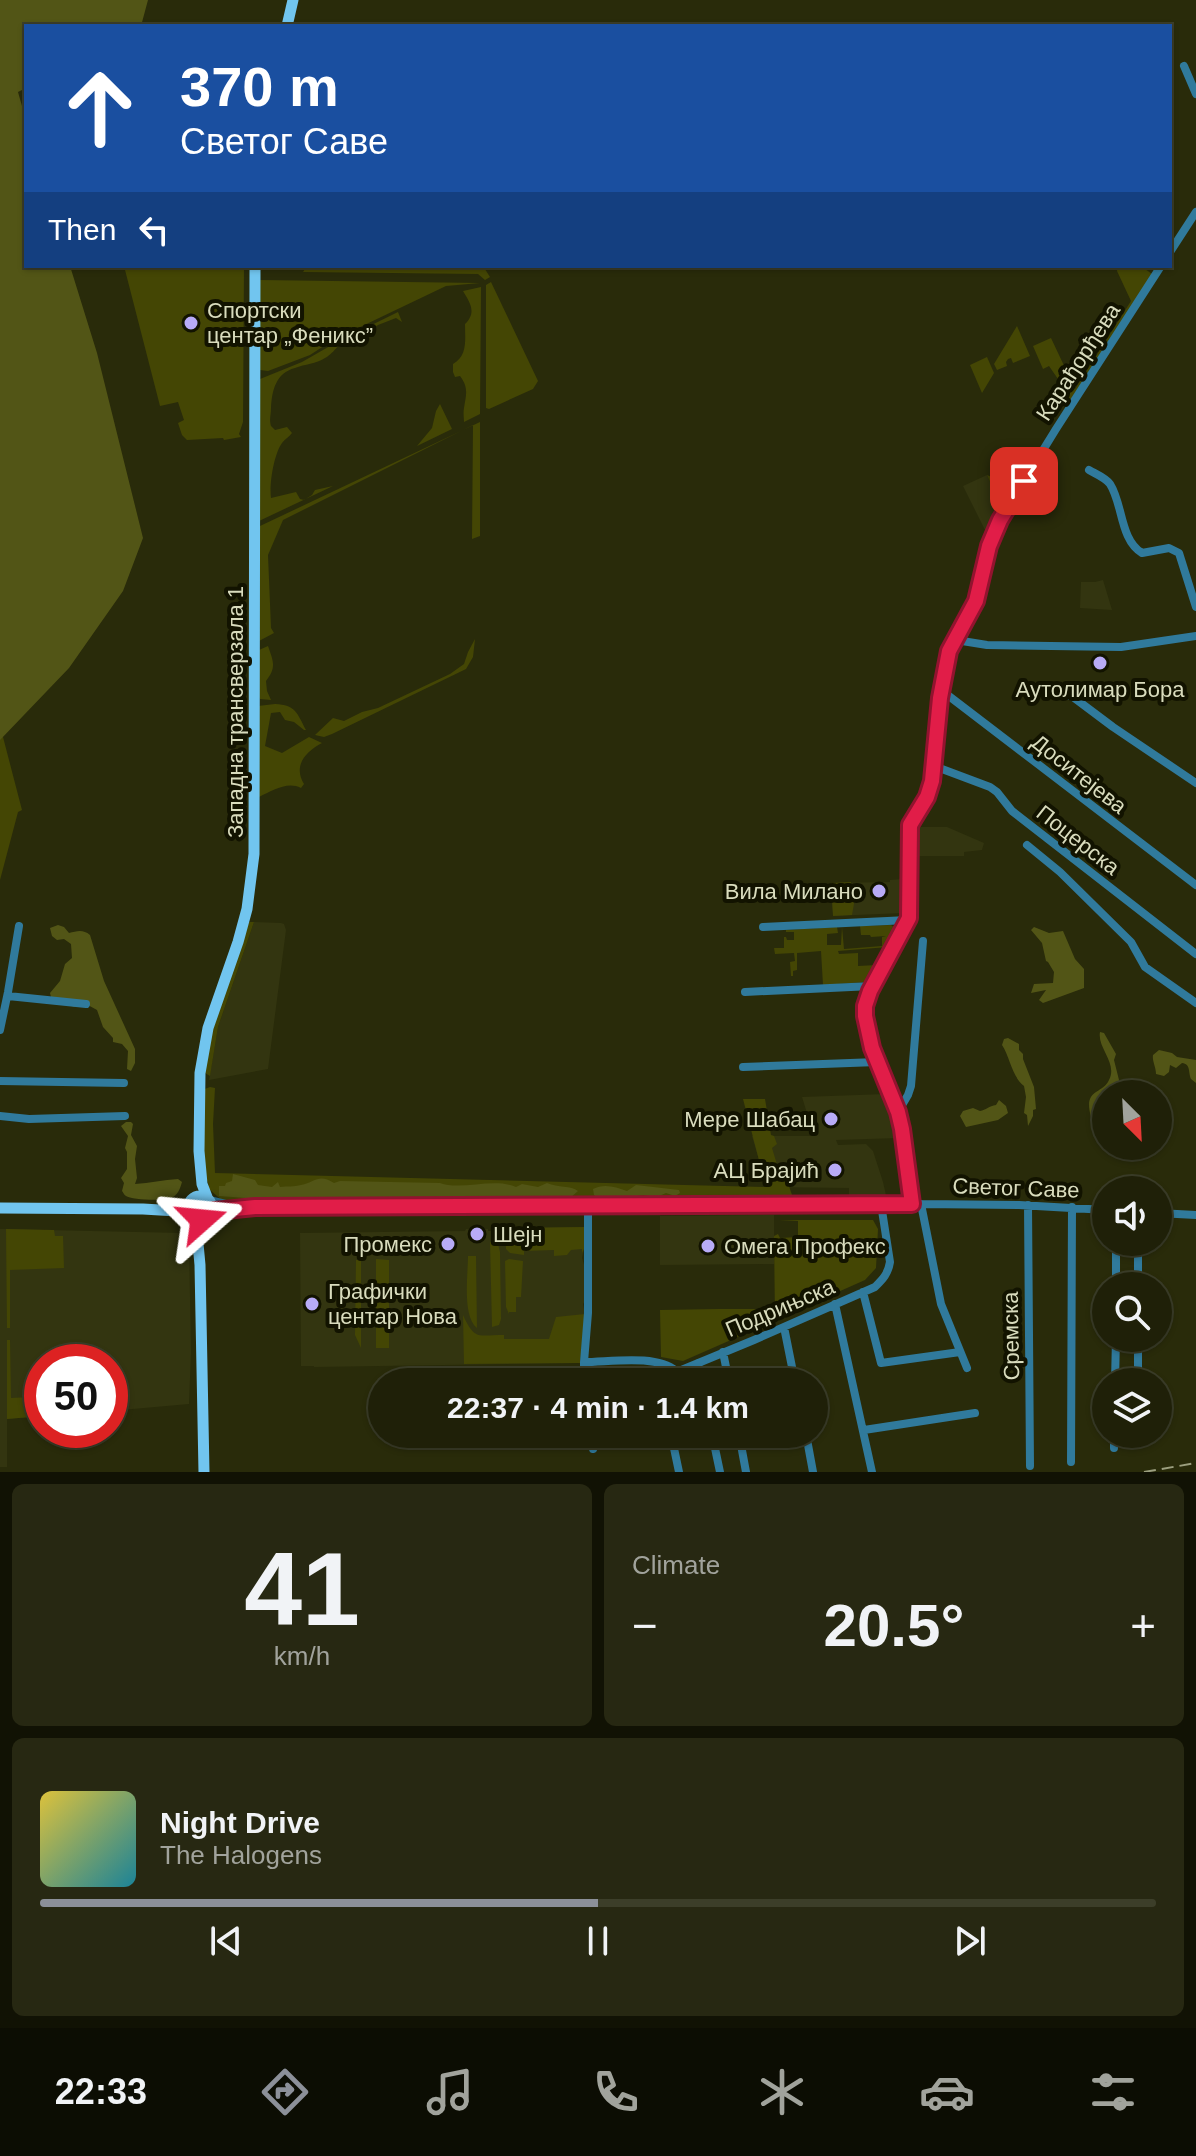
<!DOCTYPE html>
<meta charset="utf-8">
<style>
:root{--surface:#1f2008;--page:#272812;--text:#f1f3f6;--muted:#a1a39c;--line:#3c3e29;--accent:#8c9099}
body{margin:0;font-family:Arial,sans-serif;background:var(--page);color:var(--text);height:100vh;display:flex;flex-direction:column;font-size:30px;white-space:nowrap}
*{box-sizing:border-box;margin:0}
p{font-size:26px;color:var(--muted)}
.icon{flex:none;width:44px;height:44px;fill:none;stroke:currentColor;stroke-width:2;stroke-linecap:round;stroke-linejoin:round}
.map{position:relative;height:1472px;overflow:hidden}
.sheet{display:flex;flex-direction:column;gap:12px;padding:12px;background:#111204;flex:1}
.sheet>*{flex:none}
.hud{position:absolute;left:24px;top:24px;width:1148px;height:244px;border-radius:0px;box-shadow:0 2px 6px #0004,0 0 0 2px var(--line);background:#1a4fa0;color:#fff;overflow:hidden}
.needle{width:52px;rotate:156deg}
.controls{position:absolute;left:1092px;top:1080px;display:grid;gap:16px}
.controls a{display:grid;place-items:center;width:80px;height:80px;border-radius:50%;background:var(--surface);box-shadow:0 2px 6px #0004,0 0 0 2px var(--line);font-size:40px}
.speed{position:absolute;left:24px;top:1344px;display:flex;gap:16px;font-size:40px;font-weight:700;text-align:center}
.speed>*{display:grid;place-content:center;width:104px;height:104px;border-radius:50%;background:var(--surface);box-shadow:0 2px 6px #0004,0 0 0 2px var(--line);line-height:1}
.speed .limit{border:12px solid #d22;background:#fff;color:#111}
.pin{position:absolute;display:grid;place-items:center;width:68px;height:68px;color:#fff;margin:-34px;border-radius:16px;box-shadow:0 4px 12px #0006}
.me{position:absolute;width:88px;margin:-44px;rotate:72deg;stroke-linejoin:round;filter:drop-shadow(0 0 6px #0008)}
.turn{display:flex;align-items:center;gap:28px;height:168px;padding:0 24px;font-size:36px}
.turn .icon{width:104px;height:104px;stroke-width:2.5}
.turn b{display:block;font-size:56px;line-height:68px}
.then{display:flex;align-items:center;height:76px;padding:0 24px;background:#0003;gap:16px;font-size:30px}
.big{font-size:60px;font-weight:800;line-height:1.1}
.sheet .tile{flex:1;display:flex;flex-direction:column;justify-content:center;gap:12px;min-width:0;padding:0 28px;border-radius:12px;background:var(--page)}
.sheet .dial{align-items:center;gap:0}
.dial b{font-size:104px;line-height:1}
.song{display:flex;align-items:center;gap:24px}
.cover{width:96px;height:96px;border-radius:12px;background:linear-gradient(135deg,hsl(50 70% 55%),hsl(190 70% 35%))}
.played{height:8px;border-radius:4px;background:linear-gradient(90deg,var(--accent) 50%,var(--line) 50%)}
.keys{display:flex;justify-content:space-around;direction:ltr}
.heat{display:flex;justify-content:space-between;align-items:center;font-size:44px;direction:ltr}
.sheet .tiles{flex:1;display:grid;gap:12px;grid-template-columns:1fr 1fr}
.tile:last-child{grid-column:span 2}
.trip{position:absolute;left:368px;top:1368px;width:460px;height:80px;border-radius:40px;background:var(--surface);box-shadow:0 2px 6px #0004,0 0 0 2px var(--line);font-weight:800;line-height:80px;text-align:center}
.tabs{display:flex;height:128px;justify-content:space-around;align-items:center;background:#0c0d03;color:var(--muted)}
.tabs .icon{width:56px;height:56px}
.tabs .current{color:var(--accent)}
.tabs b{font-size:36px;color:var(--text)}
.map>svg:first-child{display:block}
.built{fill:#333510}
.green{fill:#444604}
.forest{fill:#525516}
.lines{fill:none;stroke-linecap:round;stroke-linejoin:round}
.minor{stroke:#307a9c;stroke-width:8}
.major{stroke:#71c5ef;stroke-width:11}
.rail{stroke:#9c9f7f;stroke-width:2;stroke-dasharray:12 6;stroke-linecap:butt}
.route-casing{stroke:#92132f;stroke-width:20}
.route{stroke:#e11d48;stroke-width:14}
.poi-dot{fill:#b8abf7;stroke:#121300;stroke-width:3}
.labels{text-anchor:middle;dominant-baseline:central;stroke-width:8;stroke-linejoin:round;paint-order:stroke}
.poi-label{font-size:22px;fill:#d9dcbd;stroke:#121300;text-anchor:start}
.street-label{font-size:22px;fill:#d9dcbd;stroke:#121300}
</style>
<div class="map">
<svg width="1196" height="1472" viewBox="0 0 1196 1472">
<rect width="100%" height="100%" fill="#292b0a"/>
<path class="built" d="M987,475L1002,508L988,536L963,486Z
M1103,580L1112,610L1080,608L1081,582H1095Z
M917,827H947L984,843L982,850L964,852V856H917Z
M903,879V899H906V909L903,913L833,916L831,883L890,882V880Z
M254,922L281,923L284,924L286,930L268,1069L209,1080L218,1027Z
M886,1094L899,1138L836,1140L838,1145L866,1144L873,1151L883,1182L888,1204H849V1188L767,1187L752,1136H814L802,1097Z
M774,1215V1264L660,1265V1216Z
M584,1227V1249L582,1258L585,1268V1301L583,1304L585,1314L580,1363L314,1367V1366H301L300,1233L465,1231L466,1229H488V1231H511L512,1228Z
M0,1229L183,1233L189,1242L191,1352L189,1404L110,1411V1362H42V1416L7,1419V1467H0Z"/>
<path class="green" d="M124,266H244L243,422L239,434L241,437L224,440L223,438L187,440L182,435L178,423L184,420L178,402L160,406Z
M307,266H483L490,277L485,280L478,274L303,272Z
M1118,266H1141L1152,274L1069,403L1065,393L1072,389L1066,376L1058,379L1049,366L1043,369L1033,346L1051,338L1075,389L1131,301L1117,271Z
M260,280L480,283L446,286L333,340L310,355L268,371L260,370Z
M491,282L538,381L533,389L489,409L486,408V285Z
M481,287L480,414L464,422C464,418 463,413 464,408C466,395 469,388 460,376L455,377L453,372V364C468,356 465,339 465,324C477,312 470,303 463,291Z
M398,312L402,322L396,318L378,325L355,342C339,337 338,351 325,358C316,364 305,364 295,368C276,373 272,390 271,408C271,415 269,419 271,426L275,430L287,427L292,433C289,437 285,439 282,443C274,454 269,484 271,498L296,492L300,499L304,500L312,495L315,490L333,486L259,521L260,379L302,362L337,342Z
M1017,326L1030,356L1013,363L1011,358L1008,359L1006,362L1007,366L997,370L994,364Z
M987,357L994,373L982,393L970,365Z
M440,404L452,429L417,446L432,428L436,411Z
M480,422V536L472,539L473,425L283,520L268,555L271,628L274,633L259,641L260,526Z
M1020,468L1026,473L1006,500L1002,498L998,500L987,475C1000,481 1010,477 1020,468Z
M475,639L473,657L466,669L332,734L324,737L315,735L333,718L344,721L362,712L378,708L450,674L464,664L468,652Z
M268,646C273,661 277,667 266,681L267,691L271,700L260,699L258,695L259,650Z
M275,704C296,705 297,713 306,730H304L294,722L285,720L280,712L271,713L265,746L282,753L309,737L322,743C305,752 293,766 304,784L301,788C287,781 272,791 259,797L258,706Z
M0,736L3,737L22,810L18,812L0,880Z
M851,882V887H855V898L852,915L833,916L831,883Z
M249,922H254L218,1027L210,1076L205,1073L207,1047Z
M891,925L898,930L888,947L838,951L839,954L858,953V966L877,965L866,982L823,985L821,951L797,953V970L793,971V976H791L790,962L795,961L794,953L775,954L774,948H784V937H786L787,940H794V932H786V930L837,927L838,933L827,934V945H841L842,927L844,949L882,946V937L886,936L871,937L870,935H861L860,926Z
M210,1087L215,1088L213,1124L215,1173L766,1187L743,1099H765L771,1135L774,1136L777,1144L772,1148L782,1181L787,1180L792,1195L790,1203H225L209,1189L208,1182L205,1177L202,1090Z
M779,1220H873L878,1229L876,1268L865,1280L775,1320L774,1236L778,1234L780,1238L798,1237V1221Z
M584,1227V1249L582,1253V1249L571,1250L567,1255L554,1256V1250L524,1251V1255L510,1253L506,1249L505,1231H511L512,1228Z
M6,1229L54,1230L55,1236H63L64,1268L10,1270V1328H7Z
M490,1242L498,1244L500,1252L501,1319L499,1325L492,1327Z
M468,1256H476L477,1328C462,1316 468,1275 468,1256Z
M376,1259L389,1260V1348H376Z
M509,1259L523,1261L521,1297H516V1312H509V1314L506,1307L505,1261Z
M356,1260H361V1348L355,1335Z
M720,1309H768L770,1323L683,1361L661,1357L660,1310Z
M585,1314L580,1363L464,1364L463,1315C475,1341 478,1335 504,1335V1339H549L556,1317Z
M7,1340H10L11,1398L30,1397L31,1417L7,1419Z"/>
<path class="forest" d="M0,0H148L141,26H26V88L18,92L26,120V266H70L97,353L143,538L123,591L69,668L0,740Z
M58,925L64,927L69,933C77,931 83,929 90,935L104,981L135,1049V1063L131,1071L127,1069L128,1051L122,1044L113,1042V1038L103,1027L97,1010L86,1004L74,1007L51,997L50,993L60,981L65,964L72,958L71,944L64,939L57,940L52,936L50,928Z
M1034,927L1049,933L1063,931L1075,959L1084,969V988L1043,1003L1039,1000L1046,990L1031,993L1034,984L1053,983L1054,972L1048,962L1046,961L1042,943L1031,930Z
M1100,1032L1104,1033L1116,1054L1114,1060L1119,1080L1118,1094H1106V1125L1091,1117C1083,1088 1102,1095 1109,1080C1118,1063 1097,1048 1100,1032Z
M1008,1038L1019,1044V1050L1023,1054V1059L1034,1087L1036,1109L1033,1110V1116L1028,1126L1027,1115L1024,1113L1026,1097L1024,1086C1012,1077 1010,1057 1002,1045L1004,1039Z
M1159,1050L1172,1053L1177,1057L1196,1060V1083L1191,1079C1188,1072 1191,1064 1182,1063L1176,1068L1170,1065L1169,1072L1164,1076L1156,1074C1156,1067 1152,1061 1153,1055Z
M999,1100L1006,1106L1008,1113L998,1120L966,1127L960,1116L963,1111L973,1108L980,1111C986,1110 989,1106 996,1105Z
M126,1122H131L133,1124L131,1135L137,1146L135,1159L137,1178L135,1184C150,1183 163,1180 178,1179L182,1182C180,1189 178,1195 171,1198C164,1201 131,1200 126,1196C124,1195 123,1192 122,1191L124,1183L121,1178L127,1169V1152L125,1148L128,1136L121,1126Z
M233,1174L255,1180L258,1185L272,1187L278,1182L280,1187C287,1186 294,1187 301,1185C315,1182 319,1173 334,1183L340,1181L440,1183C461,1191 494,1177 516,1187L522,1184L538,1187L547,1183C558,1188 571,1185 578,1191L570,1198L544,1200L478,1197L261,1199L219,1196V1186H225L226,1183L232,1181Z
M636,1185L679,1190L680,1193L675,1196L666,1193L657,1197L643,1195L620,1199H600L594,1195L593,1189C604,1183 616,1187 627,1191Z"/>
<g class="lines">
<path class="minor" d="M1184,66L1196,94
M1170,252L1196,212
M1089,470C1096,474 1106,478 1110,484C1123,504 1120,540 1142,553L1169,548L1179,553L1196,607
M956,640L987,645L1121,647L1196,636
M941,690L1196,885
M1044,690L1058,691L1073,697L1113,727L1196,783
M934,766L990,787L997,792L1012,811L1196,954
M1027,845L1060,872L1131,942L1145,967L1196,1003
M763,927L908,920
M745,992L872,986
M8,996L86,1004
M0,1030L8,992L19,926
M743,1067L877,1062
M0,1081L124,1083
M898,1112L908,1095L911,1086L923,941
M0,1116L29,1119L125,1116
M209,1200L230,1205
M912,1204L907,1151L902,1129L898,1112L872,1048L865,1016V1006L870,991L909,918L910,825L927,797L932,781L940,698L945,665L949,651L976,601L989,546L1000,520L1056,429L1161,266
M921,1204L941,1304L967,1368
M1028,1205L1030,1466
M1158,1213L1196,1215
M211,1214L226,1209L255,1207L921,1204L1019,1205L1106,1210
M1138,1242V1286
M1116,1286V1242
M863,1292L881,1363L960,1352
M835,1304L872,1472
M784,1327L795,1382
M1138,1338V1382
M723,1352L729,1382
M584,1362C610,1362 656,1354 676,1371
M698,1363L701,1382
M584,1382V1362L588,1313V1206
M662,1382V1378L754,1340L875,1287C883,1279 888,1274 890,1262L881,1204
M1115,1382L1116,1338
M864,1430L975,1413
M590,1434L593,1449
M671,1434L679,1472
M712,1434L720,1472
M739,1434L746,1472
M806,1434L813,1472
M1114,1448V1434
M1071,1462L1072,1207"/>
<path class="major" d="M287,26L293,0
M188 1208a12 12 0 1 1 24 0a12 12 0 1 1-24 0Z
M207,1197L202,1184L199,1151L200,1073L208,1028L238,942L247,909L254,854L255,266
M0,1208L143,1209L177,1211L189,1214
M191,1217L197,1233L200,1265L204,1472"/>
<path class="rail" d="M1144,1472L1196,1463"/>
</g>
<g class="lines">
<defs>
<path id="route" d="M202,1220L215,1211L255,1207L912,1204L902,1129L898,1112L872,1048L865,1016V1006L870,991L909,918L910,825L927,797L932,781L940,698L949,651L976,601L989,546L1000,520L1024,481"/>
</defs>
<use href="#route" class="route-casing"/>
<use href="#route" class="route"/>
</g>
<g class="poi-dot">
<circle cx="191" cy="323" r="8"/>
<circle cx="1100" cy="663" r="8"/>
<circle cx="879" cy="891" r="8"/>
<circle cx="831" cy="1119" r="8"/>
<circle cx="835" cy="1170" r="8"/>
<circle cx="477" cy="1234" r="8"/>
<circle cx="448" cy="1244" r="8"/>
<circle cx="708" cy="1246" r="8"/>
<circle cx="312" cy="1304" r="8"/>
</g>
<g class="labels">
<g class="poi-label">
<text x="207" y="310">Спортски<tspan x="207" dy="25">центар „Феникс”</tspan></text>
<text x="1100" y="689" text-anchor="middle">Аутолимар Бора</text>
<text x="863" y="891" text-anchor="end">Вила Милано</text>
<text x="815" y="1119" text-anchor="end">Мере Шабац</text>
<text x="819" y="1170" text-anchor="end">АЦ Брајић</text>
<text x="493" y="1234">Шејн</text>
<text x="432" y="1244" text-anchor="end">Промекс</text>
<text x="724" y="1246">Омега Профекс</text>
<text x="328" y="1291">Графички<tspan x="328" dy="25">центар Нова</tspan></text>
</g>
<g class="street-label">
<text transform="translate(1078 362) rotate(-57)">Карађорђева</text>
<text transform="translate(235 712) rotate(-90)">Западна трансверзала 1</text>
<text transform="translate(1079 774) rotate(38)">Доситејева</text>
<text transform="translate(1078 840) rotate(38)">Поцерска</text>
<text transform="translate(1016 1188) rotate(2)">Светог Саве</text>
<text transform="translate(780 1308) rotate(-23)">Подрињска</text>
<text transform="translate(1011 1336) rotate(-91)">Сремска</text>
</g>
</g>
</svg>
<div class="controls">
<a><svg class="needle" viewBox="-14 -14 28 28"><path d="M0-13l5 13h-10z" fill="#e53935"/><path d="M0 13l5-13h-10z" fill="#a1a39c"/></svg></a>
<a><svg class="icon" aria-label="sound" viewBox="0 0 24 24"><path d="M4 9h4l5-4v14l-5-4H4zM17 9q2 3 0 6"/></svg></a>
<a><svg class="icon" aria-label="search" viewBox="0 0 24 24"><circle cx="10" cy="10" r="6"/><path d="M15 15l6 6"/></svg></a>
<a><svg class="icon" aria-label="layers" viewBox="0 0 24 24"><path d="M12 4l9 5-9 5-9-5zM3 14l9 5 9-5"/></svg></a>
</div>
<div class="speed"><div class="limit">50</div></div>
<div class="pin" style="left:1024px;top:481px;background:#d93025"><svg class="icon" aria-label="arrive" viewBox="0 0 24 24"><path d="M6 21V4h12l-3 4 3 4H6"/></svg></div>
<svg class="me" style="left:202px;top:1220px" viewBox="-20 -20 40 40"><path d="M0-17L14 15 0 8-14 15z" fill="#e11d48" stroke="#fff" stroke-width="4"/></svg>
<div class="trip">22:37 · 4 min · 1.4 km</div>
<div class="hud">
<div class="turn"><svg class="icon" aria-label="ahead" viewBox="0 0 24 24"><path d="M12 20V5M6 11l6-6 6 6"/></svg><div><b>370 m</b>Светог Саве</div></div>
<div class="then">Then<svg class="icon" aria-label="left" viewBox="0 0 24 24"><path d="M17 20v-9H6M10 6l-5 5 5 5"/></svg></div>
</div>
</div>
<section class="sheet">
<div class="tiles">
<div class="tile dial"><b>41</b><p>km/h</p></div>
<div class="tile"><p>Climate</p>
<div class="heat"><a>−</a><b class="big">20.5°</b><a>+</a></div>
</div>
<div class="tile">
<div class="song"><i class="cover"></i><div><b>Night Drive</b><p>The Halogens</p></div></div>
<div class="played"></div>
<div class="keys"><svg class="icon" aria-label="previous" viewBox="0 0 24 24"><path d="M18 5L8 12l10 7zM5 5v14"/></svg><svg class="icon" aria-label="pause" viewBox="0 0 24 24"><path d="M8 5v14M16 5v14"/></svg><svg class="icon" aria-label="next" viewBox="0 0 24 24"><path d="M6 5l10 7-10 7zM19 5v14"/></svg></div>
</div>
</div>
</section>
<nav class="tabs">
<b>22:33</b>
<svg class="icon current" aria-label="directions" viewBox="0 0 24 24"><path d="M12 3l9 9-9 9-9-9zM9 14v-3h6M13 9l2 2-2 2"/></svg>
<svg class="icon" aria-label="music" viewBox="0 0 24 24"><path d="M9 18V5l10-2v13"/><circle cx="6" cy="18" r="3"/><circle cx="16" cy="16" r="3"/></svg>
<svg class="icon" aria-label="phone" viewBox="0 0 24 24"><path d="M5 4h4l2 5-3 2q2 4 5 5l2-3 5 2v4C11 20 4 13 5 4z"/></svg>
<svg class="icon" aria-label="climate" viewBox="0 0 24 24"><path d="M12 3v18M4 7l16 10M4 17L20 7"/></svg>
<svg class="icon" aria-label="car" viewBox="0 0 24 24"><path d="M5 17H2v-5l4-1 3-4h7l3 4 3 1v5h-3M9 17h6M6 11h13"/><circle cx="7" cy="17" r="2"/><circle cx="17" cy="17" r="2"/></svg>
<svg class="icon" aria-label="filters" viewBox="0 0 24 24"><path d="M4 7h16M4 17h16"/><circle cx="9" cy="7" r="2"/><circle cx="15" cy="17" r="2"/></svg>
</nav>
